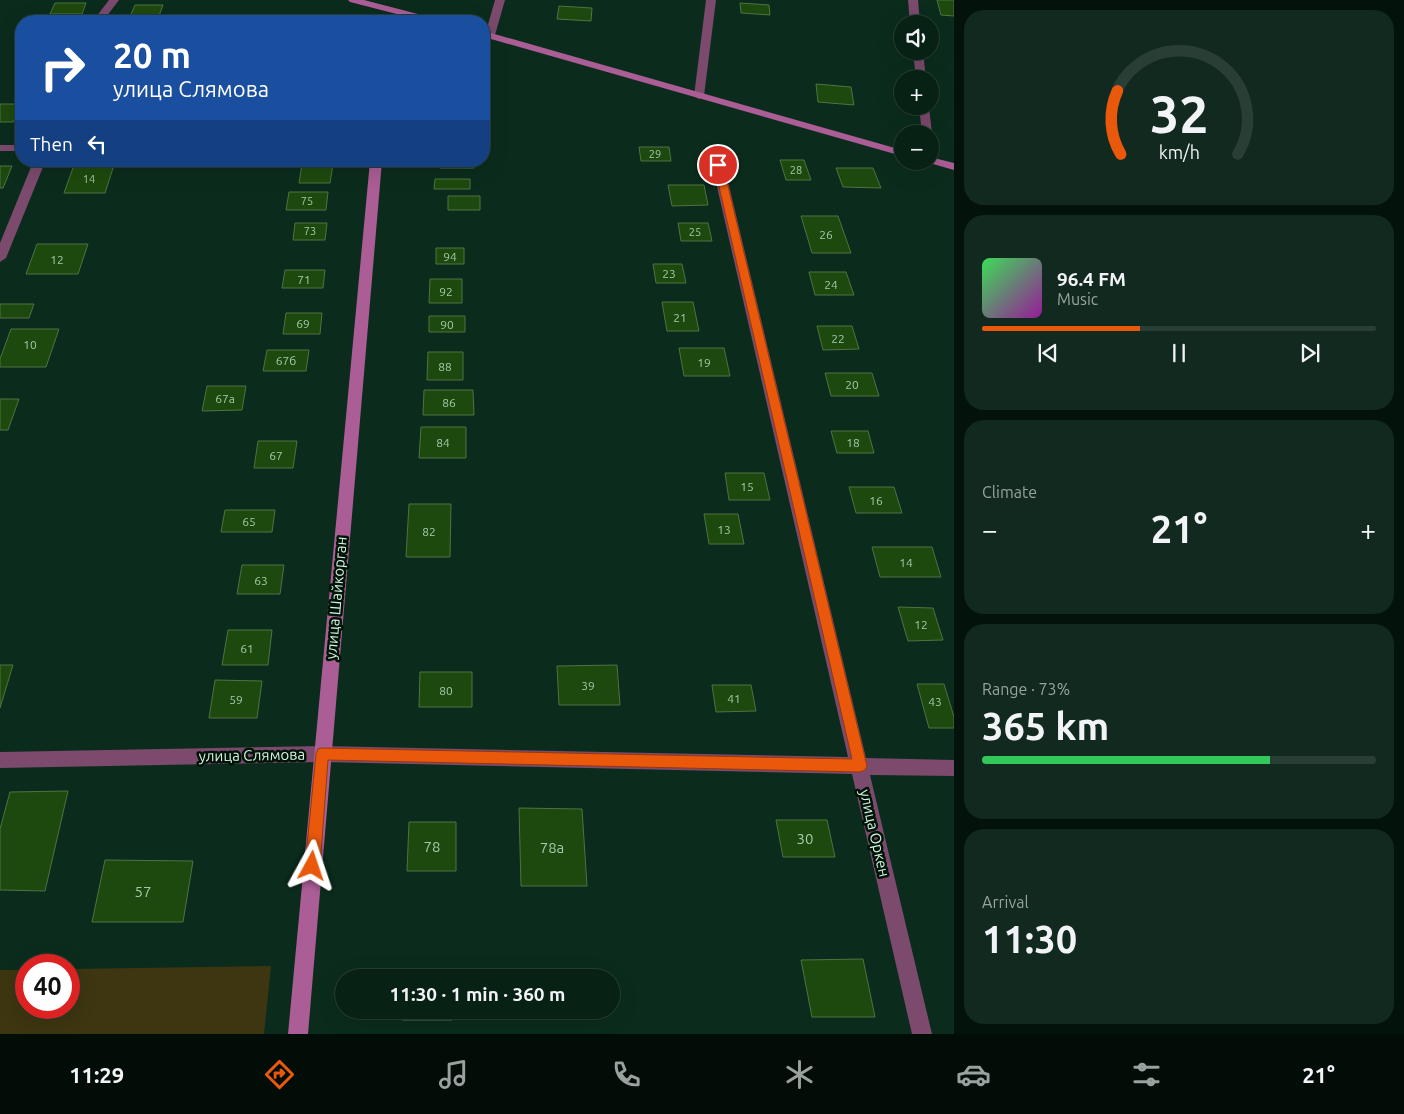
<!DOCTYPE html>
<meta charset="utf-8">
<style>
:root{--surface:#082115;--page:#11291e;--text:#f1f3f6;--muted:#98a3a0;--line:#293e34;--accent:#ea580c}
body{margin:0;font-family:Ubuntu,sans-serif;background:var(--page);color:var(--text);height:100vh;display:flex;flex-direction:column;font-size:19px;white-space:nowrap}
*{box-sizing:border-box;margin:0}
p{font-size:16px;color:var(--muted)}
.icon{flex:none;width:28px;height:28px;fill:none;stroke:currentColor;stroke-width:2;stroke-linecap:round;stroke-linejoin:round}
.map{position:relative;flex:1;overflow:hidden}
.details{display:flex;flex-direction:column;gap:10px;padding:10px;background:#04120c;width:450px}
.details>*{flex:none}
.top-card{position:absolute;left:15px;top:15px;width:475px;height:152px;border-radius:20px;box-shadow:0 5px 20px #0002,0 0 0 1px var(--line);background:#1a4fa0;color:#fff;overflow:hidden}
.controls{position:absolute;left:894px;top:15px;display:grid;gap:10px}
.controls a{display:grid;place-items:center;width:45px;height:45px;border-radius:50%;background:var(--surface);box-shadow:0 5px 20px #0002,0 0 0 1px var(--line);font-size:25px}
.speed{position:absolute;left:15px;top:954px;display:flex;gap:10px;font-size:25px;font-weight:700;text-align:center}
.speed>*{display:grid;place-content:center;width:65px;height:65px;border-radius:50%;background:var(--surface);box-shadow:0 5px 20px #0002,0 0 0 1px var(--line);line-height:1}
.speed .limit{border:8px solid #d22;background:#fff;color:#111}
.pin{position:absolute;display:grid;place-items:center;width:42px;height:42px;color:#fff;margin:-21px;border:2px solid #fff;border-radius:50%;box-shadow:0 1px 5px #0007}
.me{position:absolute;width:55px;margin:-28px;rotate:5deg;stroke-linejoin:round;filter:drop-shadow(0 0 4px #0008)}
.turn{display:flex;align-items:center;gap:18px;height:105px;padding:0 15px;font-size:22px}
.turn .icon{width:65px;height:65px;stroke-width:2.5}
.turn b{display:block;font-size:35px;line-height:42px}
.then{display:flex;align-items:center;height:48px;padding:0 15px;background:#0003;gap:10px;font-size:19px}
.big{font-size:38px;font-weight:600;line-height:1.1}
.details .tile{flex:1;display:flex;flex-direction:column;justify-content:center;gap:8px;min-width:0;padding:0 18px;border-radius:20px;background:var(--page)}
.details .dial{align-items:center;gap:0}
.dial svg{height:130px;overflow:visible;fill:none;stroke:var(--line);stroke-width:7;stroke-linecap:round;text-anchor:middle}
.dial text{fill:var(--text);stroke:none}
.song{display:flex;align-items:center;gap:15px}
.cover{width:60px;height:60px;border-radius:8px;background:linear-gradient(135deg,hsl(130 70% 55%),hsl(300 70% 35%))}
.played{height:5px;border-radius:2px;background:linear-gradient(90deg,var(--accent) 40%,var(--line) 40%)}
.keys{display:flex;justify-content:space-around;direction:ltr}
.heat{display:flex;justify-content:space-between;align-items:center;font-size:28px;direction:ltr}
.charge{height:8px;border-radius:4px;background:linear-gradient(90deg,#34c759 73%,var(--line) 0)}
.trip{position:absolute;left:335px;top:969px;width:285px;height:50px;border-radius:25px;background:var(--surface);box-shadow:0 5px 20px #0002,0 0 0 1px var(--line);font-weight:600;line-height:50px;text-align:center}
.menu{display:flex;height:80px;justify-content:space-around;align-items:center;background:#030d08;color:var(--muted)}
.menu .icon{width:35px;height:35px}
.menu .current{color:var(--accent)}
.menu b{font-size:22px;color:var(--text)}
main{display:flex;flex:1;min-height:0}
.map>svg:first-child{display:block}
.green{fill:#3d3610}
.building{fill:#1e490e;stroke:#4e7243}
.lines{fill:none;stroke-linecap:round;stroke-linejoin:round}
.street{fill:#7b4a6d;fill-rule:evenodd}
.secondary{fill:#ab5d95;fill-rule:evenodd}
.route{fill:#ea580c;stroke:#983908}
.labels{text-anchor:middle;dominant-baseline:central;stroke-width:5;stroke-linejoin:round;paint-order:stroke}
.far-number-label{font-size:11px;fill:#a6c8ac}
.number-label{font-size:12px;fill:#a6c8ac}
.street-label{font-size:15px;fill:#d4f3e0;stroke:#001307}
.near-number-label{font-size:15px;fill:#a6c8ac}
</style>
<main>
<div class="map">
<svg width="954" height="1034" viewBox="0 0 954 1034">
<rect width="100%" height="100%" fill="#0b2c1c"/>
<path class="green" d="M271,966L264,1034H0V970H26V1008H69V969Z"/>
<path class="building" d="M937,0H954V16L941,15Z
M55,3H86L82,14H50Z
M740,3L769,5L770,15L741,13Z
M135,5H163L157,21H128Z
M559,6L592,8L591,21L557,19Z
M816,84L851,87L854,105L818,102Z
M0,104H21L13,122H0Z
M639,147H669L671,161H641Z
M780,160H804L811,180H786Z
M440,161H474V168H440Z
M302,164H333L330,183H299Z
M74,165H114L105,193H64Z
M0,166H12L3,188H0Z
M836,168H873L881,188L843,187Z
M435,179H470V189H434Z
M668,185H704L708,205L672,206Z
M289,192H328L326,210H286Z
M448,196H480V210H448Z
M801,216H838L851,253H812Z
M295,223H327L325,240H293Z
M678,223H708L712,241H681Z
M37,244H88L78,274H26Z
M436,248H464V264H436Z
M653,264H682L686,283H656Z
M285,270H325L323,288H282Z
M809,272H846L854,295H815Z
M430,279H462V303H429Z
M662,302H693L699,331H667Z
M0,304H34L29,318H0Z
M286,313H322L320,334H283Z
M429,316H465V332H429Z
M817,326H852L859,349L823,350Z
M11,329H59L46,367H0V359Z
M679,348H724L730,376H684Z
M267,350H309L306,371H263Z
M428,352H463V380H427Z
M825,373H872L879,396H831Z
M207,386H246L242,410L202,411Z
M424,390H473L474,415H423Z
M0,399H19L8,430H0Z
M421,427H466V458H419Z
M831,431H868L874,453H837Z
M258,441H297L293,468H254Z
M725,473H764L770,500H729Z
M849,487H894L902,513H856Z
M409,504H451L450,557H406Z
M225,510H275L272,532H221Z
M704,514H738L744,544H709Z
M872,547H932L941,577H880Z
M242,565H284L280,594H237Z
M898,607L933,608L943,640L908,641Z
M228,630H272L268,665H222Z
M0,665H13L0,708Z
M617,665L620,705H559L557,666Z
M420,672H472V707H419Z
M215,680L262,681L257,718H209Z
M917,684H944L954,717V728H929Z
M712,685H751L756,711L716,712Z
M68,791L45,891L0,890V829L10,792Z
M519,808L582,809L587,886H521Z
M776,820H827L835,857H783Z
M409,822H456V871H407Z
M105,860L193,861L183,922H92Z
M863,959L875,1017H812L801,960Z
M404,971H453V978H403Z
M402,1010H452V1020H402Z"/>
<g class="lines">
<path class="street" d="M109,0H119L103,21H93Z
M495,0H505L495,35L490,38L485,35Z
M706,0H716L704,96L699,99L694,96Z
M908,0H918L920,24H910Z
M913,51H923L926,79H916Z
M919,106H929L932,134L931,136L930,134H922Z
M0,145H21V151H0Z
M30,161H42L43,167L6,258L0,262V243L31,167Z
M718,162L724,165L866,758L954,760V776L870,775L932,1034H912L852,774L322,762L0,768V752L322,746L848,757L712,165Z"/>
<path class="secondary" d="M348,0H364L437,19L439,21H424L350,2Z
M484,31L902,150V156L484,37Z
M930,157L954,163V170L926,162L930,161Z
M370,161H382L308,1034H288Z"/>
</g>
<path class="route" d="M715,163L723,165L867,766L865,770L860,772L328,760L320,866L318,871L312,873L307,871L305,866L316,754L318,749L322,748L852,759L714,165Z"/>
<g class="labels">
<g class="far-number-label">
<text x="655" y="154">29</text>
<text x="796" y="170">28</text>
<text x="89" y="179">14</text>
<text x="307" y="201">75</text>
<text x="310" y="231">73</text>
<text x="695" y="232">25</text>
</g>
<g class="number-label">
<text x="826" y="234">26</text>
<text x="450" y="256">94</text>
<text x="57" y="259">12</text>
<text x="669" y="273">23</text>
<text x="304" y="279">71</text>
<text x="831" y="284">24</text>
<text x="446" y="291">92</text>
<text x="680" y="317">21</text>
<text x="303" y="323">69</text>
<text x="447" y="324">90</text>
<text x="838" y="338">22</text>
<text x="30" y="344">10</text>
<text x="286" y="360">67б</text>
<text x="704" y="362">19</text>
<text x="445" y="366">88</text>
<text x="852" y="384">20</text>
<text x="225" y="398">67а</text>
<text x="449" y="402">86</text>
<text x="443" y="442">84</text>
<text x="853" y="442">18</text>
<text x="276" y="455">67</text>
<text x="747" y="486">15</text>
<text x="876" y="500">16</text>
<text x="249" y="521">65</text>
<text x="724" y="529">13</text>
<text x="429" y="531">82</text>
<text x="906" y="562">14</text>
<text x="261" y="580">63</text>
<text x="921" y="624">12</text>
<text x="247" y="648">61</text>
<text x="588" y="685">39</text>
<text x="446" y="690">80</text>
<text x="734" y="698">41</text>
<text x="236" y="699">59</text>
<text x="935" y="701">43</text>
</g>
<g class="street-label">
<text transform="translate(336 598) rotate(-85)">улица Шайкорган</text>
<text transform="translate(252 755) rotate(-1)">улица Слямова</text>
<text transform="translate(875 833) rotate(77)">улица Оркен</text>
</g>
<g class="near-number-label">
<text x="805" y="838">30</text>
<text x="432" y="846">78</text>
<text x="552" y="847">78а</text>
<text x="143" y="891">57</text>
</g>
</g>
</svg>
<div class="controls">
<a><svg class="icon" aria-label="sound" viewBox="0 0 24 24"><path d="M4 9h4l5-4v14l-5-4H4zM17 9q2 3 0 6"/></svg></a>
<a>+</a>
<a>−</a>
</div>
<div class="speed"><div class="limit">40</div></div>
<div class="pin" style="left:718px;top:165px;background:#d93025"><svg class="icon" aria-label="arrive" viewBox="0 0 24 24"><path d="M6 21V4h12l-3 4 3 4H6"/></svg></div>
<svg class="me" style="left:312px;top:866px" viewBox="-20 -20 40 40"><path d="M0-17L14 15 0 8-14 15z" fill="#ea580c" stroke="#fff" stroke-width="4"/></svg>
<div class="trip">11:30 · 1 min · 360 m</div>
<div class="top-card">
<div class="turn"><svg class="icon" aria-label="right" viewBox="0 0 24 24"><path d="M7 20v-9h11M14 6l5 5-5 5"/></svg><div><b>20 m</b>улица Слямова</div></div>
<div class="then">Then<svg class="icon" aria-label="left" viewBox="0 0 24 24"><path d="M17 20v-9H6M10 6l-5 5 5 5"/></svg></div>
</div>
</div>
<section class="details">
<div class="tile dial"><svg viewBox="0 0 100 80">
<path d="M14 69A42 42 0 1 1 86 69"/>
<path d="M14 69A42 42 0 0 1 12 30" stroke="#ea580c"/>
<text x="50" y="56" font-size="32" font-weight="700">32</text>
<text x="50" y="72" font-size="11">km/h</text>
</svg></div>
<div class="tile">
<div class="song"><i class="cover"></i><div><b>96.4 FM</b><p>Music</p></div></div>
<div class="played"></div>
<div class="keys"><svg class="icon" aria-label="previous" viewBox="0 0 24 24"><path d="M18 5L8 12l10 7zM5 5v14"/></svg><svg class="icon" aria-label="pause" viewBox="0 0 24 24"><path d="M8 5v14M16 5v14"/></svg><svg class="icon" aria-label="next" viewBox="0 0 24 24"><path d="M6 5l10 7-10 7zM19 5v14"/></svg></div>
</div>
<div class="tile"><p>Climate</p>
<div class="heat"><a>−</a><b class="big">21°</b><a>+</a></div>
</div>
<div class="tile"><p>Range · 73%</p><b class="big">365 km</b><div class="charge"></div></div>
<div class="tile"><p>Arrival</p><b class="big">11:30</b></div>
</section>
</main>
<nav class="menu">
<b>11:29</b>
<svg class="icon current" aria-label="directions" viewBox="0 0 24 24"><path d="M12 3l9 9-9 9-9-9zM9 14v-3h6M13 9l2 2-2 2"/></svg>
<svg class="icon" aria-label="music" viewBox="0 0 24 24"><path d="M9 18V5l10-2v13"/><circle cx="6" cy="18" r="3"/><circle cx="16" cy="16" r="3"/></svg>
<svg class="icon" aria-label="phone" viewBox="0 0 24 24"><path d="M5 4h4l2 5-3 2q2 4 5 5l2-3 5 2v4C11 20 4 13 5 4z"/></svg>
<svg class="icon" aria-label="climate" viewBox="0 0 24 24"><path d="M12 3v18M4 7l16 10M4 17L20 7"/></svg>
<svg class="icon" aria-label="car" viewBox="0 0 24 24"><path d="M5 17H2v-5l4-1 3-4h7l3 4 3 1v5h-3M9 17h6M6 11h13"/><circle cx="7" cy="17" r="2"/><circle cx="17" cy="17" r="2"/></svg>
<svg class="icon" aria-label="filters" viewBox="0 0 24 24"><path d="M4 7h16M4 17h16"/><circle cx="9" cy="7" r="2"/><circle cx="15" cy="17" r="2"/></svg>
<b>21°</b>
</nav>
